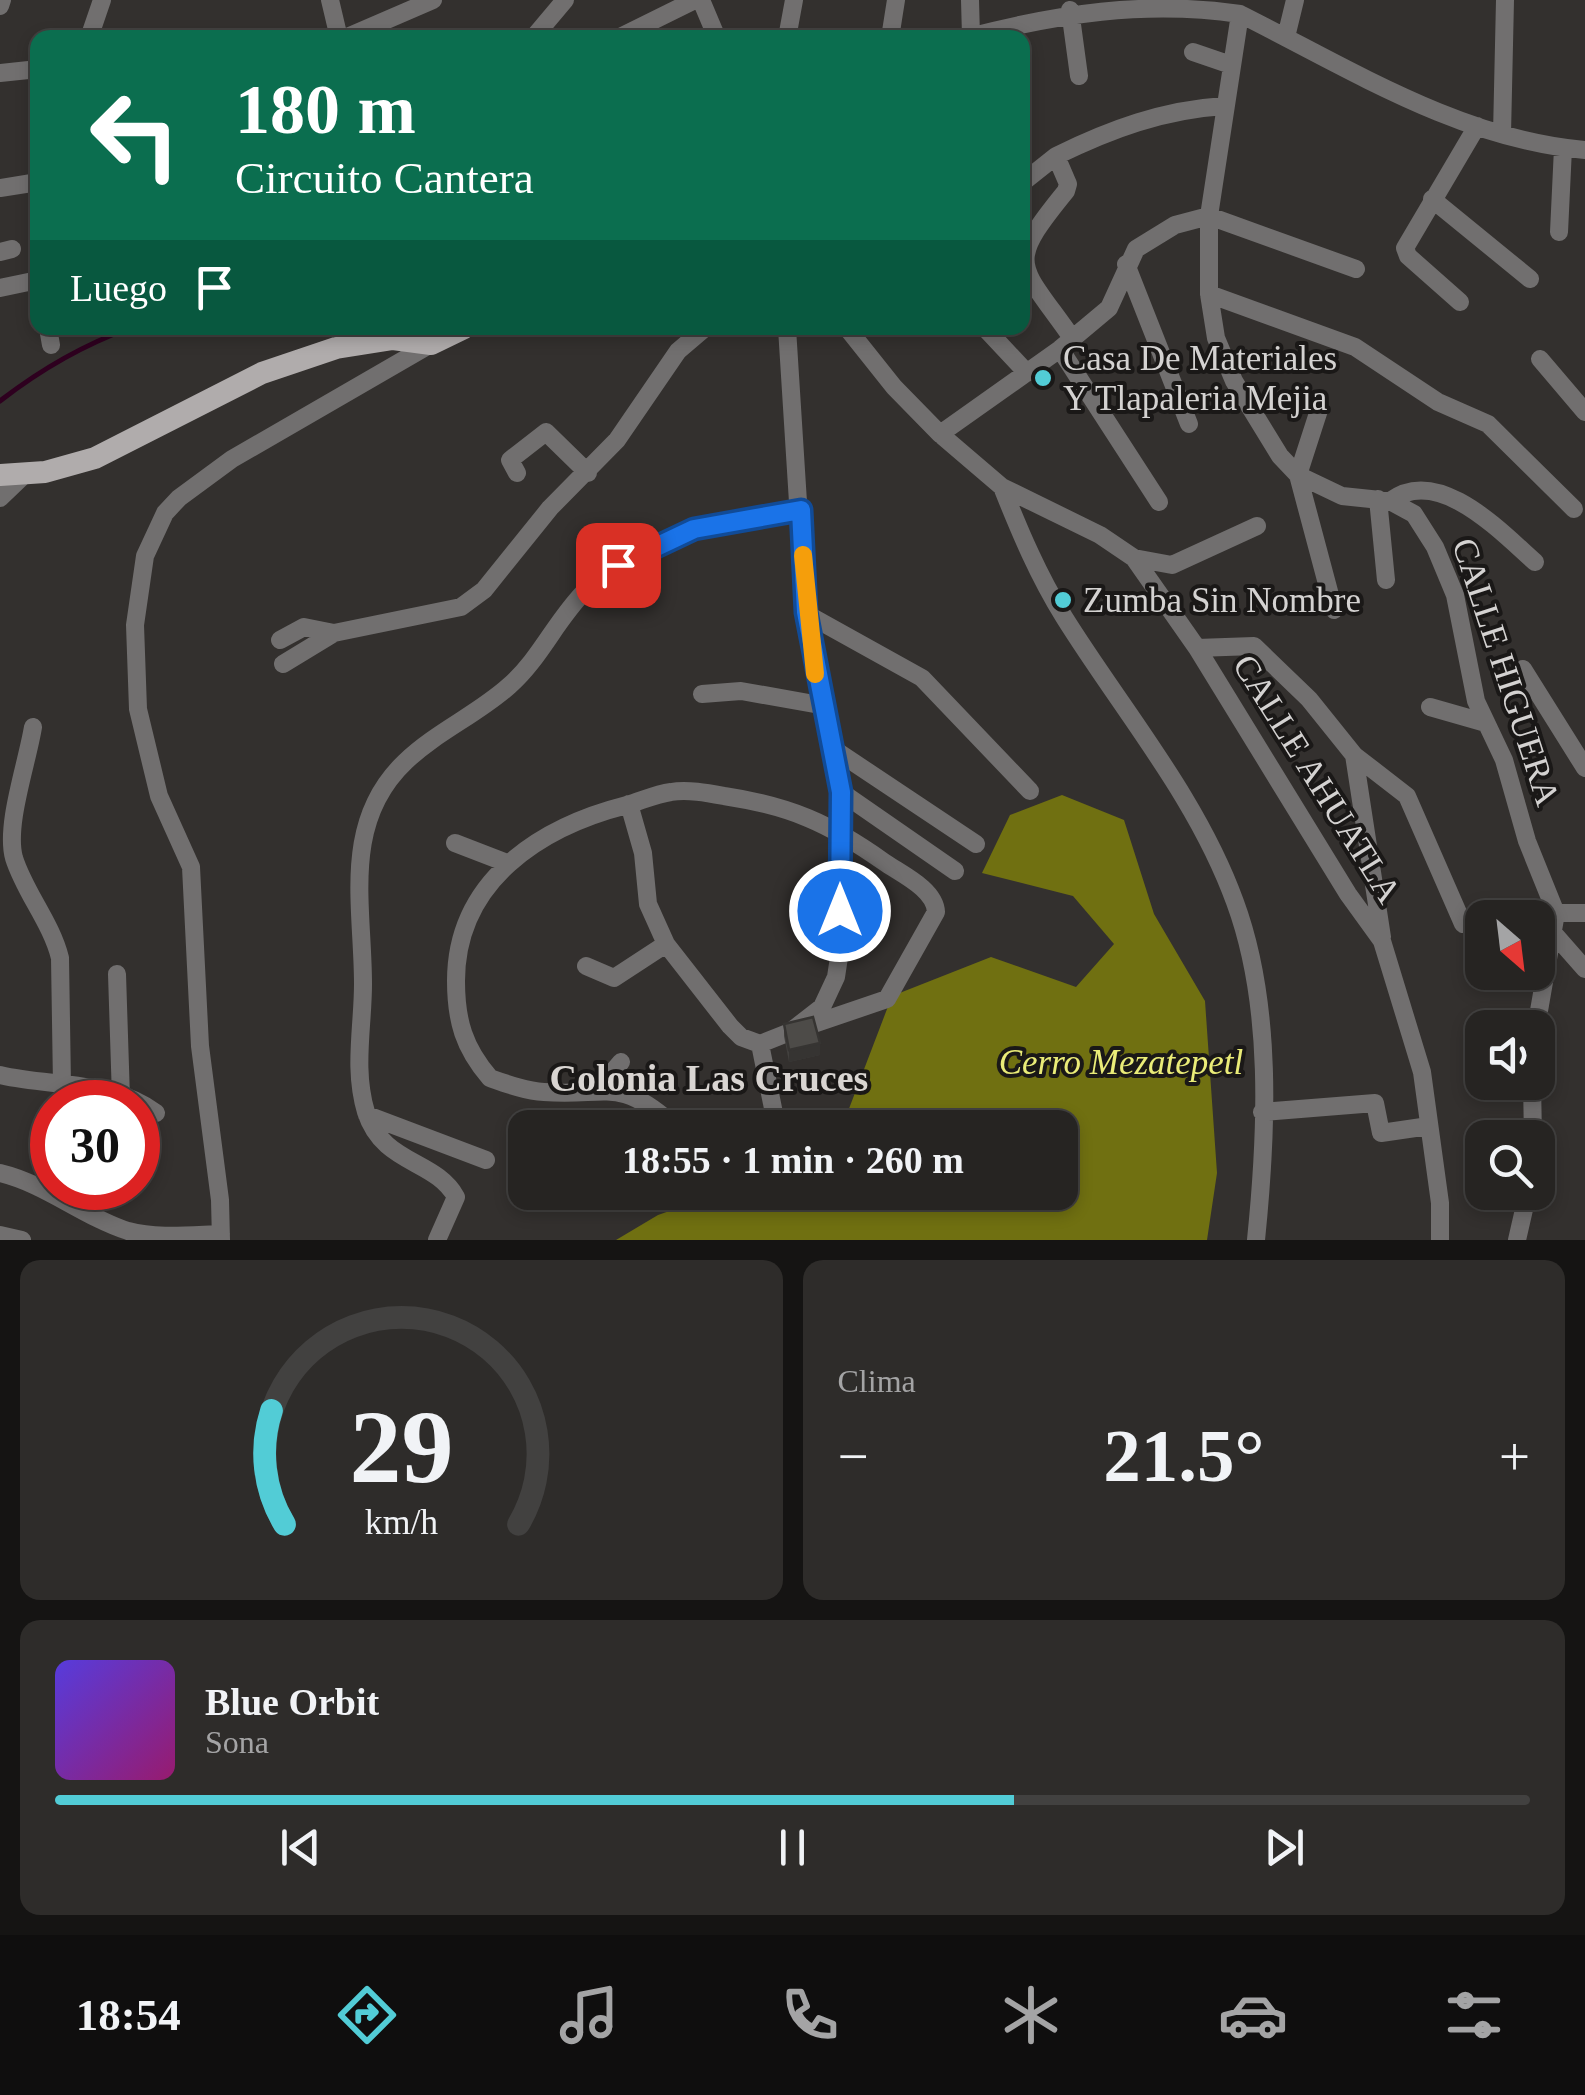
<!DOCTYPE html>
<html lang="es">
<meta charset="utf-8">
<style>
:root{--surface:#262422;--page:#2e2c2a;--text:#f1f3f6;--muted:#a4a4a5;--line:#424140;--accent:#52ccd6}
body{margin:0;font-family:"Times New Roman",serif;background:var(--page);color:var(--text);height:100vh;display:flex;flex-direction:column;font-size:38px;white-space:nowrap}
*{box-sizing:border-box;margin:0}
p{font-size:32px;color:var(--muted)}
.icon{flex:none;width:55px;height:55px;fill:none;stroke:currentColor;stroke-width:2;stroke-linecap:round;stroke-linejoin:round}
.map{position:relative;height:1240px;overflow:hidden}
.side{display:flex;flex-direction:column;gap:20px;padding:20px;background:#151413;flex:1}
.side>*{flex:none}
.banner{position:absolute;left:30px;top:30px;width:1000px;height:305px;border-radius:20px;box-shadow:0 5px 15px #0003,0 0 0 2px var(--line);background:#0b6e4f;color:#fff;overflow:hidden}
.needle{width:65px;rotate:152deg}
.tools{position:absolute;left:1465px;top:900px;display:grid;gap:20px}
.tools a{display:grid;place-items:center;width:90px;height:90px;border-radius:20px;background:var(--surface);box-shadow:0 5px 15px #0003,0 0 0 2px var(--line);font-size:50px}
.speed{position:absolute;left:30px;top:1080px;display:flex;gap:20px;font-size:50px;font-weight:700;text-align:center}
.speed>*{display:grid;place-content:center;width:130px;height:130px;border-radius:50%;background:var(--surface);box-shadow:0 5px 15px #0003,0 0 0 2px var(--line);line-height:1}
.speed .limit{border:15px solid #d22;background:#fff;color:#111}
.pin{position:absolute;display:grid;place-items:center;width:85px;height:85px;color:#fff;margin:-42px;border-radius:20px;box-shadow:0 5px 15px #0006}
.me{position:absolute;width:110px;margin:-55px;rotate:0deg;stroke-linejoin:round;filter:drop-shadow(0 0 8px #0008)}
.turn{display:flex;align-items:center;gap:35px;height:210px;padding:0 40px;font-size:45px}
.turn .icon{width:130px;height:130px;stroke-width:2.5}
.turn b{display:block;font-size:70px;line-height:85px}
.then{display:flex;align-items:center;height:95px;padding:0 40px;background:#0003;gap:20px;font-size:38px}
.big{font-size:75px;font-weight:800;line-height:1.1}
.side .card{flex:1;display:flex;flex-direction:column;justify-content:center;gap:15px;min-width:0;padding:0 35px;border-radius:20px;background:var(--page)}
.side .dial{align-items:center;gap:0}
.dial svg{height:260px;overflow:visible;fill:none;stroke:var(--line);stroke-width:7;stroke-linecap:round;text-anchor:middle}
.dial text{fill:var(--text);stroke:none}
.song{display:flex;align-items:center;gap:30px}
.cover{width:120px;height:120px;border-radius:15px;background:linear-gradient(135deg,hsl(250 70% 55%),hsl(320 70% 35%))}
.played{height:10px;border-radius:5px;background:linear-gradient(90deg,var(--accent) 65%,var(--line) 65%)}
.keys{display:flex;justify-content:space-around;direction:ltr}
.heat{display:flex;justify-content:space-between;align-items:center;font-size:55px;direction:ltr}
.side .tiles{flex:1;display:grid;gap:20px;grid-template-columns:1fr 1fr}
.card:last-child{grid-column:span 2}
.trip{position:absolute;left:508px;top:1110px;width:570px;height:100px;border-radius:20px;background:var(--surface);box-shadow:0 5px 15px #0003,0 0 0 2px var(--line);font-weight:800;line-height:100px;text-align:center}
.menu{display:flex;height:160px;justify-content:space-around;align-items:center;background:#0f0e0e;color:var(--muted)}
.menu .icon{width:70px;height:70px}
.menu .current{color:var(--accent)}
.menu b{font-size:45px;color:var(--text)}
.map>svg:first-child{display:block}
.forest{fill:#707011}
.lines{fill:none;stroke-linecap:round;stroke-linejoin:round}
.stream{stroke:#2e001f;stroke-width:5}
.minor{stroke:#716f6f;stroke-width:18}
.major{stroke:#b0acac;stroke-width:22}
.wall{fill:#42403e}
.shaded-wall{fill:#363432}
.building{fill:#4d4b48;stroke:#363432;stroke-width:2.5}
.route-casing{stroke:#114b97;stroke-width:25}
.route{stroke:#1a73e8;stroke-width:18}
.slow{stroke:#f59e0b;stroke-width:18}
.poi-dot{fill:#52ccd6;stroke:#1a1817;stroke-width:4}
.labels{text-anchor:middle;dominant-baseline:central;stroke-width:8;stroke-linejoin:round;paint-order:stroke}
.poi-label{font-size:35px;fill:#d4d2d1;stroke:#1a1817;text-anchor:start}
.street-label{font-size:35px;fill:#d4d2d1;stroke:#1a1817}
.park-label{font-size:35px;font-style:italic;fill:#eaec78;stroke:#1a1817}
.neighbourhood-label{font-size:38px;font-weight:bold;fill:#d9d5d2;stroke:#1a1817}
</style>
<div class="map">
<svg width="1585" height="1240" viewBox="0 0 1585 1240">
<rect width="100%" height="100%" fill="#33302e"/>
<path class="forest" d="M1062,795L1124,820L1154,914L1205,1001L1217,1173L1207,1240H616L658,1215L721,1193L1060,1192V1128L842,1127L892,996L991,957L1076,987L1114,944L1073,896L982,873L1010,815Z"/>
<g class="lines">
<path class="stream" d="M0,401C40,370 83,345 130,328"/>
<path class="minor" d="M330,0L339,38
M701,0L717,38
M970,0L971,36
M0,6L2,0
M1070,10L1079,76
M1240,14L1209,216V294L1216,338L1234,381L1280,456L1298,475L1342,496L1390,501L1414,514L1435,547L1455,595L1476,701L1504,760L1527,841L1556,913L1536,1028
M1286,37L1295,0
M89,38L102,0
M345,38L433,0
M533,38L565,0
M618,38L695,0
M787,38L794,0
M890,38L896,0
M965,38C1057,14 1145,0 1240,14C1348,68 1462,140 1585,150
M1193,52L1231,65
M0,73L38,69
M1502,134L1505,0
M1022,183L1056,156
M0,188L38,182
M1432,199L1530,279
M1559,232L1563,148
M0,252L12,249
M1126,264L1189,424
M0,288L38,280
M1209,294L1355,347L1438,402L1488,424L1574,509
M1460,302L1408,256L1405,248L1477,126
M48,328L51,345
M847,328L894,387L940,434L1002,487L1100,535L1134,558L1197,648L1348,894L1382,941L1422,1072L1440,1203V1240
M985,328L1027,373
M1072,338C1019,262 1004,267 1066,191L1068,184L1056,156C1111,129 1163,110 1224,106
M1060,349L1159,502
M1540,359L1585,412
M940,434L1060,349L1109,308L1136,249L1175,225L1209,216L1356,269
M517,473L510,460L546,432L588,473
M1298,475L1334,610
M1298,475L1319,410
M1002,487C1020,532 1038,575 1064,617C1122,710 1197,797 1235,902C1273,1005 1267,1132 1256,1240
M0,498L24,475
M1378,499L1386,580
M1390,501C1438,465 1499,530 1535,562
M1134,558L1172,565L1257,526
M805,613L922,678L1030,791
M280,640L304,627L334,633
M1197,648L1254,646L1309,699L1354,755L1407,796L1463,924
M283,664L334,633L461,607L484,590L550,508L617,440L678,351L705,328
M1523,669L1585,768
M702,694L741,691L820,705
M1430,707L1486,723
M33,727C27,764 5,825 14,858C25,893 51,922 60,958L62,1085
M832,748L976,844
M1354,755L1382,937
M841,792L955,871
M629,804L643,853L648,904L666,944L730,1026L741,1037L760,1044
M455,843L507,863
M1556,913H1585
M1555,935L1585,969
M586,966L614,978L666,944
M117,974L121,1098
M760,1044L790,1032L822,1007L836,977L841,944V792L805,613L787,328
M760,1044L777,1128
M0,1075C50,1087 113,1080 156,1113
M1532,1082L1533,1138
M599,1088L621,1062
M1262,1112L1375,1103L1381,1133L1429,1126
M367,1115L486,1160
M670,1128L671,1123C617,1076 606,1097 544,1092C526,1091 507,1084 490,1078C464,1048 456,1021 456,981C456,881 540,827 627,805C641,801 656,794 671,792C687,789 708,793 724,796C790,806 829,823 884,862C901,874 935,889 936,912L887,999L796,1030
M0,1173C46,1184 82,1216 128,1231C156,1239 192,1235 221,1234
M0,1235L22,1240
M221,1240L220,1200L200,1046L191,867L159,796L138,709L135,625L145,556L165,513L179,498L232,459L431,344L427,328
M437,1240L456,1197C435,1159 383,1165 366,1112C353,1069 363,1027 363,984C363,906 341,823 405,762C436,732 478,714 509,686C540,659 556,620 585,591C641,535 725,519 801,510
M1517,1240L1528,1192"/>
<path class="major" d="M0,475L45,472L95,458L262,373L336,348L393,339L431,344L464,328"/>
</g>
<path class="wall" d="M784,1024L820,1055L789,1062L784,1036Z"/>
<path class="shaded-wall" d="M820,1043V1055L789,1062V1050Z"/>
<path class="building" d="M813,1017L820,1043L789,1050L784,1024Z"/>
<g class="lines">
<defs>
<path id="route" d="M618,565L694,529L801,510L806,612L841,792L840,911"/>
</defs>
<use href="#route" class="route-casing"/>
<use href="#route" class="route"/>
<path class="slow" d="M803,555L815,674"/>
</g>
<g class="poi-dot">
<circle cx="1043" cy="378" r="10"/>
<circle cx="1063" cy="600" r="10"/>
</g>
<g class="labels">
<g class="poi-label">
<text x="1063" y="358">Casa De Materiales<tspan x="1063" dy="40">Y Tlapaleria Mejia</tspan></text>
<text x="1083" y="600">Zumba Sin Nombre</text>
</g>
<g class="street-label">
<text transform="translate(1506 672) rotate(72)">CALLE HIGUERA</text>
<text transform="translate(1317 779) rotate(58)">CALLE AHUATLA</text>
</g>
<g class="park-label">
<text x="1121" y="1062">Cerro Mezatepetl</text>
</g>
<g class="neighbourhood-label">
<text x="709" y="1078">Colonia Las Cruces</text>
</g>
</g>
</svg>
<div class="tools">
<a><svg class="needle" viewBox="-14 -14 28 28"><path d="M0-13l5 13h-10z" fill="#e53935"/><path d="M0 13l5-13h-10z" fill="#a4a4a5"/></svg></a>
<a><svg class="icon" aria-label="sound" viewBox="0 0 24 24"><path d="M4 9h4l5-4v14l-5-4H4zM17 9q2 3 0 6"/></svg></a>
<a><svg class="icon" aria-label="search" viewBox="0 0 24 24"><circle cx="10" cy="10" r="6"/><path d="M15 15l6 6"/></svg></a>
</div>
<div class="speed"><div class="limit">30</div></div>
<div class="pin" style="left:618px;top:565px;background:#d93025"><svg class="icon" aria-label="arrive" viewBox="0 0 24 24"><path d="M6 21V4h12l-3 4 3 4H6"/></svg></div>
<svg class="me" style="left:840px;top:911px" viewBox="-20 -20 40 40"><circle r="17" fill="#1a73e8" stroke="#fff" stroke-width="3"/><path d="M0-11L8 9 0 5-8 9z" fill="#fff"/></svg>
<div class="trip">18:55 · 1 min · 260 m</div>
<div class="banner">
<div class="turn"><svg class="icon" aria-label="left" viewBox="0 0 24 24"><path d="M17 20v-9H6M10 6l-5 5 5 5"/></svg><div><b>180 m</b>Circuito Cantera</div></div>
<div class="then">Luego<svg class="icon" aria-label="arrive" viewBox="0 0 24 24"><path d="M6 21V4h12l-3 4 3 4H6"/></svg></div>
</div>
</div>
<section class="side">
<div class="tiles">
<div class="card dial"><svg viewBox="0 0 100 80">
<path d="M14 69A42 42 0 1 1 86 69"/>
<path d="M14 69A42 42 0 0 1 10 34" stroke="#52ccd6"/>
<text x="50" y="56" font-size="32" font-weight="700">29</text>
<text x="50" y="72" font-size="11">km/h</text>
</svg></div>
<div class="card"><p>Clima</p>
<div class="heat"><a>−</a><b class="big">21.5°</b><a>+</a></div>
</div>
<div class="card">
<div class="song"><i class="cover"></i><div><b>Blue Orbit</b><p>Sona</p></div></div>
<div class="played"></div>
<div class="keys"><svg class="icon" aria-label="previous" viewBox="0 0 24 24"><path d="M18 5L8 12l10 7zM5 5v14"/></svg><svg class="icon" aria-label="pause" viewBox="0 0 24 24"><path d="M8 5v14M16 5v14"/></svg><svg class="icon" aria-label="next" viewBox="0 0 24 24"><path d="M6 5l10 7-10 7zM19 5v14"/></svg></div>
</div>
</div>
</section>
<nav class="menu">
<b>18:54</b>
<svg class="icon current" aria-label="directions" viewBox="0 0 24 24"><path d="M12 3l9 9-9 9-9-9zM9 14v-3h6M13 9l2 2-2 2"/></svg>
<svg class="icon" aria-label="music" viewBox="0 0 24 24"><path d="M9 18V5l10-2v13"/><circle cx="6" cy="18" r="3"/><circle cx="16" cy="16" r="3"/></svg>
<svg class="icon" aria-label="phone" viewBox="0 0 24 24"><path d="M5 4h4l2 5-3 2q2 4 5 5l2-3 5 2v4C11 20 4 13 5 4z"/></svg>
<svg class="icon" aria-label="climate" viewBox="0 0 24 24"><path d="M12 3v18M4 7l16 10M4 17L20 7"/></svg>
<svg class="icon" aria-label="car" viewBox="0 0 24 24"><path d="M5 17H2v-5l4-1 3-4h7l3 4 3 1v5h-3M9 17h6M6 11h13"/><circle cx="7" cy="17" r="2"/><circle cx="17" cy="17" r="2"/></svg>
<svg class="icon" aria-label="filters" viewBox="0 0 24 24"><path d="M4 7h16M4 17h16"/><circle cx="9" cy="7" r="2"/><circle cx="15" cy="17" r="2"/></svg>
</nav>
